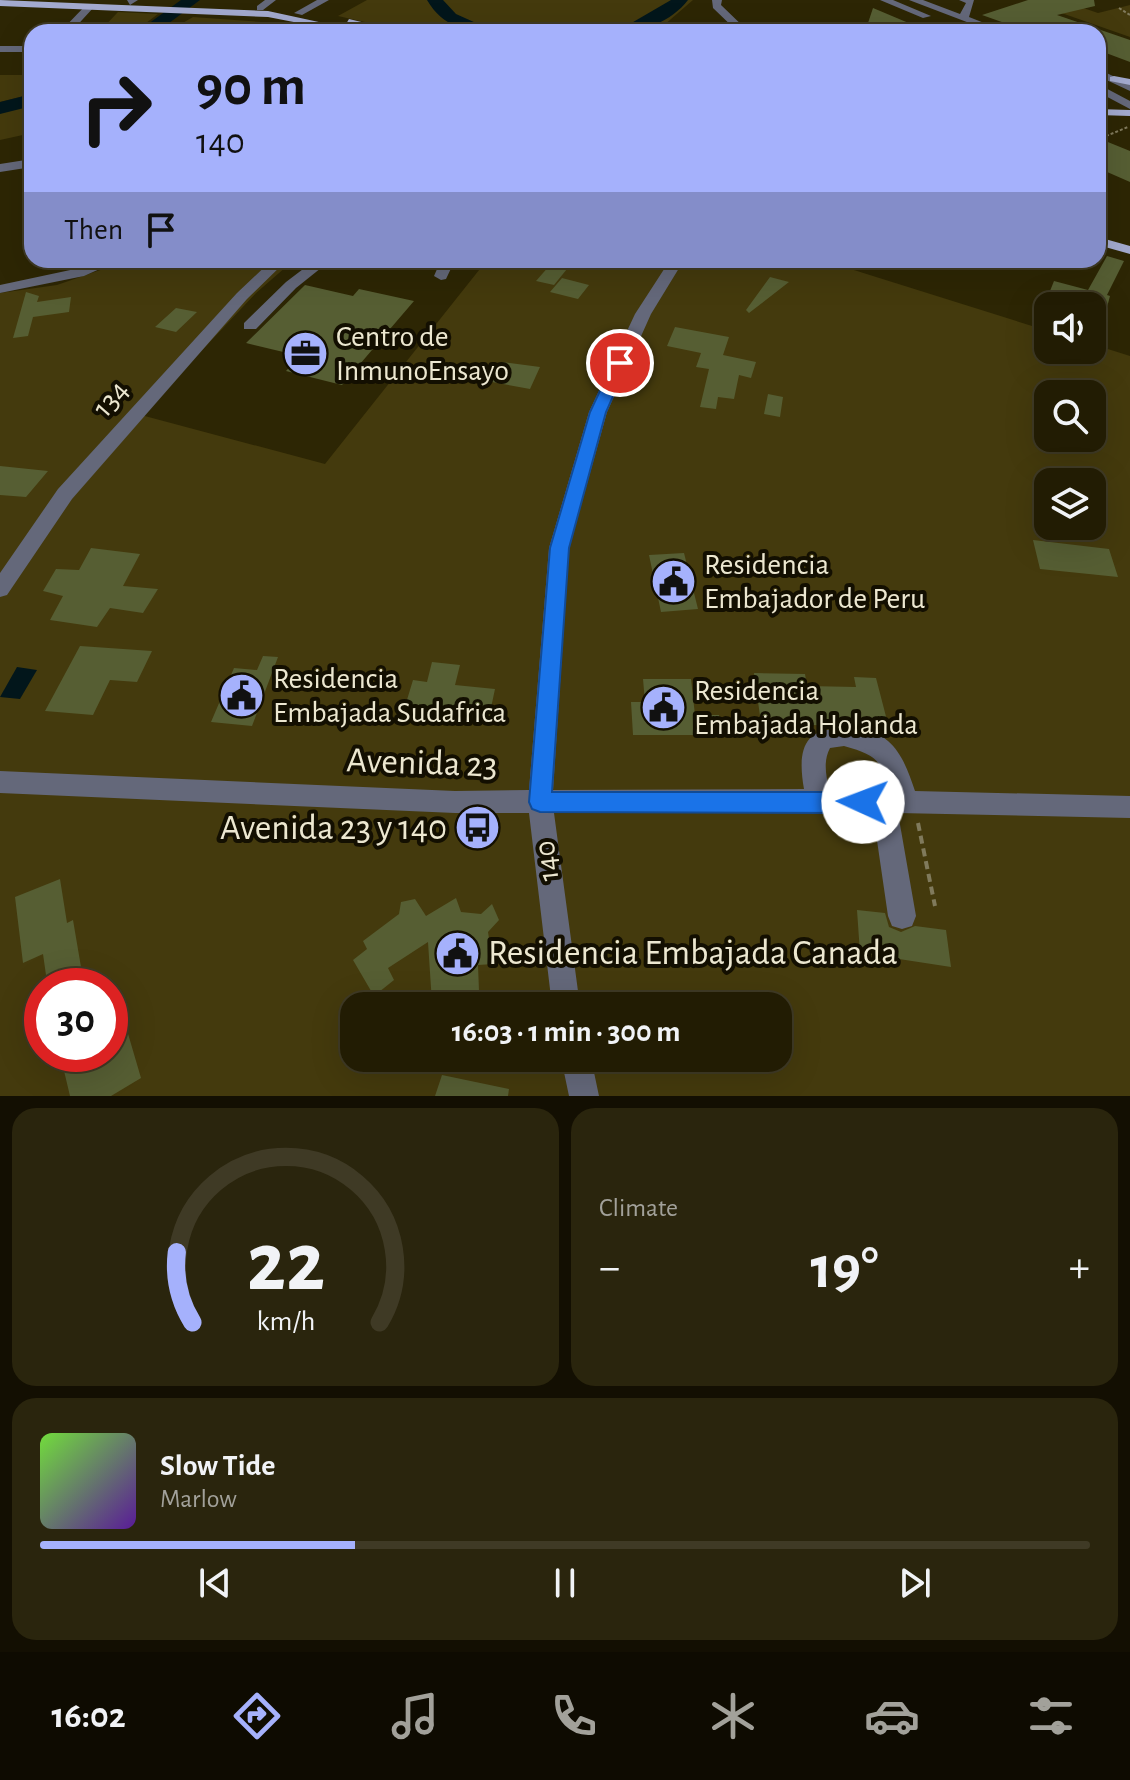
<!DOCTYPE html>
<meta charset="utf-8">
<style>
:root{--surface:#221c03;--page:#2a250d;--text:#f1f3f6;--muted:#a2a19a;--line:#3f3a25;--accent:#a5b1fc}
body{margin:0;font-family:"Alegreya Sans",sans-serif;background:var(--page);color:var(--text);height:100vh;display:flex;flex-direction:column;font-size:30px;white-space:nowrap}
*{box-sizing:border-box;margin:0}
p{font-size:26px;color:var(--muted)}
.icon{flex:none;width:44px;height:44px;fill:none;stroke:currentColor;stroke-width:2;stroke-linecap:round;stroke-linejoin:round}
.map{position:relative;height:1096px;overflow:hidden}
.details{display:flex;flex-direction:column;gap:12px;padding:12px;background:#130f02;flex:1}
.details>*{flex:none}
.guide{position:absolute;left:24px;top:24px;width:1082px;height:244px;border-radius:24px;box-shadow:0 8px 32px #0002,0 0 0 2px var(--line);background:#a5b1fc;color:#111;overflow:hidden}
.fabs{position:absolute;left:1034px;top:292px;display:grid;gap:16px}
.fabs a{display:grid;place-items:center;width:72px;height:72px;border-radius:16px;background:var(--surface);box-shadow:0 8px 32px #0002,0 0 0 2px var(--line);font-size:40px}
.speed{position:absolute;left:24px;top:968px;display:flex;gap:16px;font-size:40px;font-weight:700;text-align:center}
.speed>*{display:grid;place-content:center;width:104px;height:104px;border-radius:50%;background:var(--surface);box-shadow:0 8px 32px #0002,0 0 0 2px var(--line);line-height:1}
.speed .limit{border:12px solid #d22;background:#fff;color:#111}
.pin{position:absolute;display:grid;place-items:center;width:68px;height:68px;color:#fff;margin:-34px;border:4px solid #fff;border-radius:50%;box-shadow:0 2px 8px #0007}
.me{position:absolute;width:88px;margin:-44px;rotate:272deg;stroke-linejoin:round;filter:drop-shadow(0 0 6px #0008)}
.turn{display:flex;align-items:center;gap:28px;height:168px;padding:0 40px;font-size:36px}
.turn .icon{width:104px;height:104px;stroke-width:2.5}
.turn b{display:block;font-size:56px;line-height:68px}
.then{display:flex;align-items:center;height:76px;padding:0 40px;background:#0003;gap:16px;font-size:30px}
.big{font-size:60px;font-weight:700;line-height:1.1}
.details .card{flex:1;display:flex;flex-direction:column;justify-content:center;gap:12px;min-width:0;padding:0 28px;border-radius:24px;background:var(--page)}
.details .dial{align-items:center;gap:0}
.dial svg{height:208px;overflow:visible;fill:none;stroke:var(--line);stroke-width:7;stroke-linecap:round;text-anchor:middle}
.dial text{fill:var(--text);stroke:none}
.song{display:flex;align-items:center;gap:24px}
.cover{width:96px;height:96px;border-radius:12px;background:linear-gradient(135deg,hsl(100 70% 55%),hsl(270 70% 35%))}
.played{height:8px;border-radius:4px;background:linear-gradient(90deg,var(--accent) 30%,var(--line) 30%)}
.keys{display:flex;justify-content:space-around;direction:ltr}
.heat{display:flex;justify-content:space-between;align-items:center;font-size:44px;direction:ltr}
.details .tiles{flex:1;display:grid;gap:12px;grid-template-columns:1fr 1fr}
.card:last-child{grid-column:span 2}
.trip{position:absolute;left:340px;top:992px;width:452px;height:80px;border-radius:24px;background:var(--surface);box-shadow:0 8px 32px #0002,0 0 0 2px var(--line);font-weight:700;line-height:80px;text-align:center}
.dock{display:flex;height:128px;justify-content:space-around;align-items:center;background:#0e0b01;color:var(--muted)}
.dock .icon{width:56px;height:56px}
.dock .on{color:var(--accent)}
.dock b{font-size:36px;color:var(--text)}
.map>svg:first-child{display:block}
.green{fill:#443a0d;fill-rule:evenodd}
.water{fill:#02161b}
.lines{fill:none;stroke-linecap:round;stroke-linejoin:round}
.river{fill:#02161b;fill-rule:evenodd}
.building{fill:#565e33}
.path-far1{stroke:#807a5c;stroke-width:2;stroke-dasharray:3 2;stroke-linecap:butt}
.path{stroke:#807a5c;stroke-width:4;stroke-dasharray:8 5;stroke-linecap:butt}
.minor{fill:#64687a;fill-rule:evenodd}
.major{fill:#a3aacf;fill-rule:evenodd}
.route{fill:#1a73e8;stroke:#114b97;stroke-width:2}
.labels{text-anchor:middle;dominant-baseline:central;stroke-width:8;stroke-linejoin:round;paint-order:stroke}
.poi-label{font-size:30px;fill:#ece7d0;stroke:#130f01;text-anchor:start}
.street-label{font-size:30px;fill:#ece7d0;stroke:#130f01}
.near-street-label{font-size:36px;fill:#ece7d0;stroke:#130f01}
.near-poi-label{font-size:36px;fill:#ece7d0;stroke:#130f01;text-anchor:end}
</style>
<div class="map">
<svg width="1130" height="1096" viewBox="0 0 1130 1096">
<rect width="100%" height="100%" fill="#2d2604"/>
<path class="green" d="M367,0H693L656,32H409L338,16Z
M1060,0L1098,13L1130,5V37L1030,2Z
M118,12L158,14L134,32H99Z
M193,17L262,22L332,32H167Z
M0,75H32V94L0,102Z
M32,105V133L0,140V113Z
M129,260H294L256,293L141,415L325,464L487,260H822L1048,331V350H1092V344L1130,356V1096H0V293L57,285ZM1048,394H1092V438H1048ZM1048,482H1092V526H1048ZM42,986H110V1054H42ZM354,1006H778V1058H354Z"/>
<path class="water" d="M17,667L37,670L20,699L0,697Z"/>
<g class="lines">
<path class="river" d="M181,0H200L157,32H137Z
M427,0H443L456,14L496,32C466,32 443,27 427,0Z
M671,0H688C671,22 643,32 616,32Z
M32,94V106L0,114V102Z"/>
</g>
<path class="building" d="M1028,0H1094L1095,6L1057,15L1130,40V62L1098,50V32H1048L1034,27L1024,30L982,15Z
M873,8L930,32H865Z
M1098,138L1130,151V182L1098,168Z
M1107,256L1124,261L1107,295L1110,296L1097,345L1092,344V306H1044L1054,281L1088,290Z
M550,265L567,269L554,285L536,281Z
M770,277L789,282L749,313L746,310Z
M562,278L589,285L578,299L550,292Z
M305,285L353,296L359,289L414,301L342,385L286,371L300,356L246,343Z
M26,292L39,296L37,302L71,297L69,312L33,317L28,336L13,338Z
M176,308L197,312L176,332L155,327Z
M675,327L729,337L723,355L756,362L751,378L739,375L734,399L718,397L716,409L700,407L709,369L696,367L701,353L667,346Z
M502,362L540,367L530,389L492,382Z
M768,394L783,397L780,417L764,414Z
M0,466L48,471L26,497L0,495Z
M1033,540L1109,549L1118,577L1040,569Z
M91,548L140,554L123,586L158,589L143,613L110,608L97,627L50,620L63,596L43,591L56,569L79,570Z
M684,553L698,609L661,612L649,555Z
M80,646L152,651L137,682L110,680L93,715L45,711Z
M263,656L278,657L252,726L211,722L234,668L257,670Z
M432,662L460,665L455,685L495,689L488,722L403,713L413,680L427,682Z
M754,673L805,674L807,686L856,687L854,677L876,678L889,728L761,723Z
M643,679H691L695,715H719L722,735H633L631,702H645Z
M60,879L67,923L73,920L81,967L47,982L43,954L23,963L15,897Z
M456,898L461,912L481,914L492,904L499,920L488,932L493,964L478,965L479,991L432,1003L428,942L388,968L394,980L374,996L353,960L367,949L363,941L399,914L401,902L415,899L426,916Z
M857,910L885,913L889,927L901,932L915,926L946,930L951,967L860,953Z
M124,1020L141,1078L111,1096H70L60,1054H110V1028Z
M442,1075L509,1089L508,1096H435Z"/>
<g class="lines">
<path class="path-far1" d="M1119,8L1130,15
M1106,136L1128,127"/>
<path class="path" d="M918,823L935,906"/>
<path class="minor" d="M127,0H138L130,5Z
M265,0H276L263,10H257V6Z
M317,0H329L302,15L294,13Z
M712,0H722L721,5L749,32H738L713,8Z
M880,0H893L931,16L923,18Z
M909,0H923L960,14L966,3L959,0H974L969,17L1007,32H993Z
M86,5L94,7L71,32H60Z
M0,46H32V52H0Z
M1098,69L1130,84V91L1098,76Z
M1098,84L1130,101V109L1098,92Z
M32,159V167L0,172V164Z
M100,260H120L84,276L0,293V285L75,269Z
M272,260H287L247,299L72,499L7,595L0,597V573L58,489L237,293Z
M315,260H331L296,288L256,329H244V323L286,282Z
M441,260H455L446,279L441,280L434,276Z
M670,260H684L651,314L607,412L569,548L553,790L804,789C798,755 801,727 841,729C858,729 875,729 888,741C903,754 909,774 915,791L1130,796V818L898,813L916,916L912,926L902,929L892,926L888,916L873,813H554L580,1006H552L529,813H455L0,793V771L455,791L529,790L549,548L589,412L635,314ZM844,746C875,755 880,758 890,790L829,789C826,775 823,761 830,748Z
M561,1058H591L599,1096H569Z"/>
<path class="major" d="M0,0L268,11L365,32H345L268,17L0,6Z
M349,19L395,30L396,32H378L346,24Z
M1114,76L1130,79V85L1110,81V77Z
M1098,109L1130,110V116L1098,115Z
M1098,237L1130,246V254L1098,245Z"/>
</g>
<path class="route" d="M620,358L628,363L606,412L569,548L552,792H863L871,795L874,802L871,810L863,813L540,812L532,809L529,802L550,548L590,412L613,363Z"/>
<defs>
<symbol id="office-disc" viewBox="-11 -11 22 22"><circle r="9.5" fill="#a5b1fc" stroke="#130f01"/><path d="M-6-3h4V-5.5h4V-3h4V5H-6ZM-1-4.5V-3h2v-1.5ZM-6 0V1H6V0Z" fill="#111"/></symbol>
<symbol id="civic-disc" viewBox="-11 -11 22 22"><circle r="9.5" fill="#a5b1fc" stroke="#130f01"/><path d="M-.6-6.5H3V-4.5H.6V-3L4-1V1h2V6H-6V1h2V-1L-.6-3ZM-1.2 2.5V6h2.4V2.5Z" fill="#111"/></symbol>
<symbol id="bus-disc" viewBox="-11 -11 22 22"><circle r="9.5" fill="#a5b1fc" stroke="#130f01"/><path d="M-5-6H5V4H4V6H2V4H-2V6H-4V4H-5ZM-3.5-4V0h7V-4ZM-3.5 1.2v1.5H-2V1.2ZM2 1.2v1.5H3.5V1.2Z" fill="#111"/></symbol>
</defs>
<g fill-rule="evenodd">
<use href="#office-disc" x="280" y="328" width="51" height="51"/>
<use href="#civic-disc" x="648" y="556" width="51" height="51"/>
<use href="#civic-disc" x="216" y="670" width="51" height="51"/>
<use href="#civic-disc" x="638" y="682" width="51" height="51"/>
<use href="#bus-disc" x="452" y="802" width="51" height="51"/>
<use href="#civic-disc" x="432" y="928" width="51" height="51"/>
</g>
<g class="labels">
<g class="poi-label">
<text x="336" y="337">Centro de<tspan x="336" dy="34">InmunoEnsayo</tspan></text>
<text x="704" y="565">Residencia<tspan x="704" dy="34">Embajador de Peru</tspan></text>
<text x="273" y="679">Residencia<tspan x="273" dy="34">Embajada Sudafrica</tspan></text>
<text x="694" y="691">Residencia<tspan x="694" dy="34">Embajada Holanda</tspan></text>
</g>
<g class="street-label">
<text transform="translate(111 399) rotate(-49)">134</text>
<text transform="translate(547 861) rotate(-97)">140</text>
</g>
<g class="near-street-label">
<text transform="translate(422 763) rotate(2)">Avenida 23</text>
</g>
<g class="near-poi-label">
<text x="447" y="828">Avenida 23 y 140</text>
<text x="488" y="953" text-anchor="start">Residencia Embajada Canada</text>
</g>
</g>
</svg>
<div class="fabs">
<a><svg class="icon" aria-label="sound" viewBox="0 0 24 24"><path d="M4 9h4l5-4v14l-5-4H4zM17 9q2 3 0 6"/></svg></a>
<a><svg class="icon" aria-label="search" viewBox="0 0 24 24"><circle cx="10" cy="10" r="6"/><path d="M15 15l6 6"/></svg></a>
<a><svg class="icon" aria-label="layers" viewBox="0 0 24 24"><path d="M12 4l9 5-9 5-9-5zM3 14l9 5 9-5"/></svg></a>
</div>
<div class="speed"><div class="limit">30</div></div>
<div class="pin" style="left:620px;top:363px;background:#d93025"><svg class="icon" aria-label="arrive" viewBox="0 0 24 24"><path d="M6 21V4h12l-3 4 3 4H6"/></svg></div>
<svg class="me" style="left:863px;top:802px" viewBox="-20 -20 40 40"><circle r="19" fill="#fff"/><path d="M0-13L10 11 0 6-10 11z" fill="#1a73e8"/></svg>
<div class="trip">16:03 · 1 min · 300 m</div>
<div class="guide">
<div class="turn"><svg class="icon" aria-label="right" viewBox="0 0 24 24"><path d="M7 20v-9h11M14 6l5 5-5 5"/></svg><div><b>90 m</b>140</div></div>
<div class="then">Then<svg class="icon" aria-label="arrive" viewBox="0 0 24 24"><path d="M6 21V4h12l-3 4 3 4H6"/></svg></div>
</div>
</div>
<section class="details">
<div class="tiles">
<div class="card dial"><svg viewBox="0 0 100 80">
<path d="M14 69A42 42 0 1 1 86 69"/>
<path d="M14 69A42 42 0 0 1 8 42" stroke="#a5b1fc"/>
<text x="50" y="56" font-size="32" font-weight="700">22</text>
<text x="50" y="72" font-size="11">km/h</text>
</svg></div>
<div class="card"><p>Climate</p>
<div class="heat"><a>−</a><b class="big">19°</b><a>+</a></div>
</div>
<div class="card">
<div class="song"><i class="cover"></i><div><b>Slow Tide</b><p>Marlow</p></div></div>
<div class="played"></div>
<div class="keys"><svg class="icon" aria-label="previous" viewBox="0 0 24 24"><path d="M18 5L8 12l10 7zM5 5v14"/></svg><svg class="icon" aria-label="pause" viewBox="0 0 24 24"><path d="M8 5v14M16 5v14"/></svg><svg class="icon" aria-label="next" viewBox="0 0 24 24"><path d="M6 5l10 7-10 7zM19 5v14"/></svg></div>
</div>
</div>
</section>
<nav class="dock">
<b>16:02</b>
<svg class="icon on" aria-label="directions" viewBox="0 0 24 24"><path d="M12 3l9 9-9 9-9-9zM9 14v-3h6M13 9l2 2-2 2"/></svg>
<svg class="icon" aria-label="music" viewBox="0 0 24 24"><path d="M9 18V5l10-2v13"/><circle cx="6" cy="18" r="3"/><circle cx="16" cy="16" r="3"/></svg>
<svg class="icon" aria-label="phone" viewBox="0 0 24 24"><path d="M5 4h4l2 5-3 2q2 4 5 5l2-3 5 2v4C11 20 4 13 5 4z"/></svg>
<svg class="icon" aria-label="climate" viewBox="0 0 24 24"><path d="M12 3v18M4 7l16 10M4 17L20 7"/></svg>
<svg class="icon" aria-label="car" viewBox="0 0 24 24"><path d="M5 17H2v-5l4-1 3-4h7l3 4 3 1v5h-3M9 17h6M6 11h13"/><circle cx="7" cy="17" r="2"/><circle cx="17" cy="17" r="2"/></svg>
<svg class="icon" aria-label="filters" viewBox="0 0 24 24"><path d="M4 7h16M4 17h16"/><circle cx="9" cy="7" r="2"/><circle cx="15" cy="17" r="2"/></svg>
</nav>
